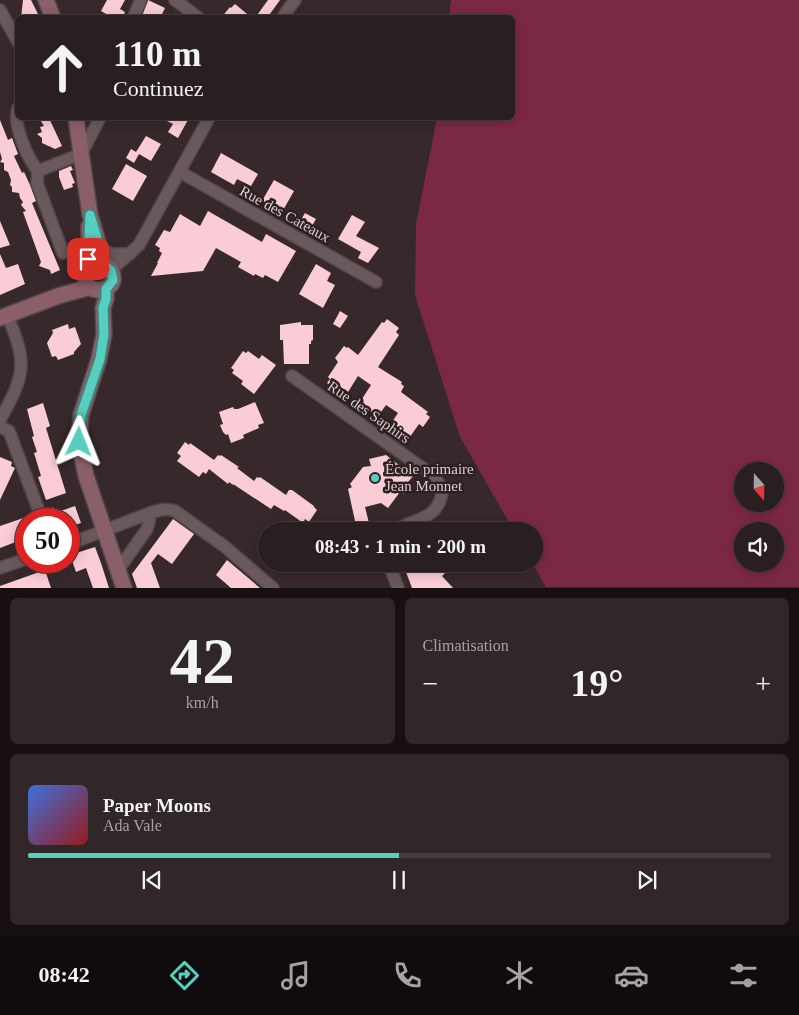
<!DOCTYPE html>
<html lang="fr">
<meta charset="utf-8">
<style>
:root{--surface:#291e20;--page:#312729;--text:#f1f3f6;--muted:#a5a2a5;--line:#453c3e;--accent:#58cec0}
body{margin:0;font-family:"Times New Roman",serif;background:var(--page);color:var(--text);height:100vh;display:flex;flex-direction:column;font-size:19px;white-space:nowrap}
*{box-sizing:border-box;margin:0}
p{font-size:16px;color:var(--muted)}
.icon{flex:none;width:28px;height:28px;fill:none;stroke:currentColor;stroke-width:2;stroke-linecap:round;stroke-linejoin:round}
.map{position:relative;height:588px;overflow:hidden}
.panel{display:flex;flex-direction:column;gap:10px;padding:10px;background:#171012;flex:1}
.panel>*{flex:none}
.banner{position:absolute;left:15px;top:15px;width:500px;height:105px;border-radius:8px;box-shadow:0 2px 12px #0003,0 0 0 1px var(--line);background:#291e20;color:var(--text);overflow:hidden}
.needle{width:32px;rotate:160deg}
.buttons{position:absolute;left:734px;top:462px;display:grid;gap:10px}
.buttons a{display:grid;place-items:center;width:50px;height:50px;border-radius:50%;background:var(--surface);box-shadow:0 2px 12px #0003,0 0 0 1px var(--line);font-size:25px}
.speed{position:absolute;left:15px;top:508px;display:flex;gap:10px;font-size:25px;font-weight:700;text-align:center}
.speed>*{display:grid;place-content:center;width:65px;height:65px;border-radius:50%;background:var(--surface);box-shadow:0 2px 12px #0003,0 0 0 1px var(--line);line-height:1}
.speed .limit{border:8px solid #d22;background:#fff;color:#111}
.pin{position:absolute;display:grid;place-items:center;width:42px;height:42px;color:#fff;margin:-21px;border-radius:10px;box-shadow:0 2px 8px #0006}
.me{position:absolute;width:55px;margin:-28px;rotate:2deg;stroke-linejoin:round;filter:drop-shadow(0 0 4px #0008)}
.turn{display:flex;align-items:center;gap:18px;height:105px;padding:0 15px;font-size:22px}
.turn .icon{width:65px;height:65px;stroke-width:2.5}
.turn b{display:block;font-size:35px;line-height:42px}
.big{font-size:38px;font-weight:700;line-height:1.1}
.panel .widget{flex:1;display:flex;flex-direction:column;justify-content:center;gap:8px;min-width:0;padding:0 18px;border-radius:8px;background:var(--page)}
.panel .dial{align-items:center;gap:0}
.dial b{font-size:65px;line-height:1}
.song{display:flex;align-items:center;gap:15px}
.cover{width:60px;height:60px;border-radius:8px;background:linear-gradient(135deg,hsl(220 70% 55%),hsl(0 70% 35%))}
.played{height:5px;border-radius:2px;background:linear-gradient(90deg,var(--accent) 50%,var(--line) 50%)}
.keys{display:flex;justify-content:space-around;direction:ltr}
.heat{display:flex;justify-content:space-between;align-items:center;font-size:28px;direction:ltr}
.panel .tiles{flex:1;display:grid;gap:10px;grid-template-columns:1fr 1fr}
.widget:last-child{grid-column:span 2}
.trip{position:absolute;left:258px;top:522px;width:285px;height:50px;border-radius:25px;background:var(--surface);box-shadow:0 2px 12px #0003,0 0 0 1px var(--line);font-weight:700;line-height:50px;text-align:center}
.dock{display:flex;height:80px;justify-content:space-around;align-items:center;background:#100c0d;color:var(--muted)}
.dock .icon{width:35px;height:35px}
.dock .current{color:var(--accent)}
.dock b{font-size:22px;color:var(--text)}
.map>svg:first-child{display:block}
.green{fill:#7b2942;fill-rule:evenodd}
.building{fill:#facdd6}
.lines{fill:none;stroke-linecap:round;stroke-linejoin:round}
.street-casing{stroke:#524649;stroke-width:14}
.secondary-casing{stroke:#524649;stroke-width:18}
.street{stroke:#6a595c;stroke-width:11}
.secondary{stroke:#8b5f6a;stroke-width:15}
.route-casing{stroke:#39867d;stroke-width:12}
.route{stroke:#58cec0;stroke-width:9}
.poi-dot{fill:#58cec0;stroke:#2d1f22;stroke-width:2}
.labels{text-anchor:middle;dominant-baseline:central;stroke-width:5;stroke-linejoin:round;paint-order:stroke}
.street-label{font-size:15px;fill:#d9cfd0;stroke:#2d1f22}
.poi-label{font-size:15px;fill:#d9cfd0;stroke:#2d1f22;text-anchor:start}
</style>
<div class="map">
<svg width="799" height="588" viewBox="0 0 799 588">
<rect width="100%" height="100%" fill="#37282b"/>
<path class="green" d="M451,0H799V587H546L533,564L534,531H514L460,437L415,295L416,224L437,118H512V18L449,17ZM742,471H775V504H742ZM742,531H775V564H742Z"/>
<path class="building" d="M23,0H31L38,14L32,18H21Z
M107,0H125L120,9L125,12L122,18H113L101,11Z
M148,0L165,8L160,18H146L142,16Z
M268,0H280L267,18H255Z
M235,4L252,18H221L230,7L231,8Z
M39,118H49L62,146L55,149L42,143V138L37,134L42,132L40,127L44,126Z
M161,118H189L178,138L168,132L173,124Z
M0,120L8,140L12,138L18,154L14,156L22,173L24,172L30,185L36,201L32,203L60,270L51,274L50,270L39,266L41,262L23,212L26,211L21,205L23,202L20,198L19,193L12,192V187L10,185L11,180L8,172L4,170V163L0,162L2,159L0,152Z
M146,136L161,144L151,161L139,154L134,163L126,158L131,149L136,152Z
M221,153L258,174L251,186L237,179L234,185L211,172Z
M126,164L147,176L133,201L112,189Z
M71,166L73,170L70,171L75,183L72,184L73,187L64,190L59,177V171Z
M274,180L294,191L282,212L262,201Z
M208,211L262,242L266,234L296,251L278,282L265,275L263,278L255,274L254,276L238,267L241,262L216,248L203,271L151,276L158,263H157L162,253L159,251L160,248L155,245L164,230L170,232L180,214L200,226Z
M305,213L316,219L309,231L298,225Z
M352,215L365,222L356,236L379,248L368,263L358,258L361,252L338,239Z
M0,221L10,245L0,248Z
M0,254L6,268L18,264L25,284L0,295Z
M316,264L331,273L327,281L335,285L323,308L299,294Z
M340,311L348,316L340,328L333,324Z
M387,319L399,328L396,332L399,335L378,367L402,382L401,384L404,386L401,392L428,412L426,414L430,417L423,427L419,424L407,441L405,440L402,444L387,433L389,429L388,428L398,413L386,405L381,412L379,411L376,415L361,405L364,401L362,399L371,385L358,376L348,392L345,389L342,393L327,383L330,379L328,377L338,362L335,358L344,346L347,348L348,347L358,355L382,322L384,323Z
M301,322V325H313V340L311,341V344H309V364H284L283,340H280V325Z
M68,324L69,329L75,327L81,344L74,352V354L58,360L56,356L52,357L47,343L53,333L52,330Z
M243,351L246,353L248,351L259,359L262,355L276,365L254,394L241,384L243,381L232,373L234,370L231,368Z
M255,402L264,423L258,425L259,428L243,435L244,438L231,443L228,434L226,435L223,432L220,425L223,424L219,412L233,407L234,409H238Z
M43,403L50,426L46,428L66,493L46,500L38,477L41,476L34,453L37,452L32,437L34,436L27,409Z
M185,442L189,445L190,443L214,460L218,455L220,456L221,455L239,467L237,468L254,481L257,477L259,478L260,477L286,495L289,490H292L314,506V507L317,510L309,522L305,519L303,523L285,510L284,511L274,505L271,509L233,484V485L229,482L228,484L209,469L206,474L203,472L199,477L177,461L181,456L177,453Z
M386,455L413,476L405,486L408,488L404,494L400,492L388,508L381,503L365,507L369,523L383,531L357,530L348,489L352,487L350,484L363,467L371,466L369,459Z
M0,457L12,462L11,466L15,468L0,500Z
M75,506L81,523L69,527V519H49L47,510L53,507L55,513Z
M32,515L34,519H26V538L0,548V526Z
M173,519L194,534L172,564L158,554L151,563L160,588H137L132,574Z
M95,547L101,563L109,588H93L86,568L76,572L70,555Z
M227,560L260,588H231L216,575Z
M403,564H438L445,573L442,576L453,588H412Z
M45,570L51,588H0V586Z"/>
<g class="lines">
<defs>
<path id="street" d="M175,0L199,18
M0,10L18,42
M133,18L141,0
M282,18L295,0
M18,108C12,124 28,159 38,171L37,183L63,253
M38,171L81,154L100,118
M180,172L376,282
M100,248L112,254H130
M108,267L118,264L139,245L209,118
M292,376L428,472C436,479 444,486 441,498C434,521 411,519 395,531
M0,420C11,399 25,378 20,353C18,340 12,327 7,315
M0,427L9,431L42,519
M69,544L150,513C159,510 166,508 175,511L224,546L273,588
M389,564L398,588
M0,568L26,559
M118,570L147,529L149,522L150,513"/>
<path id="secondary" d="M46,0L53,18
M76,118L90,215L105,265
M89,269C96,262 108,262 112,272C121,297 73,296 89,269V226
M106,289V299L103,308L104,334L99,359L81,415L79,442L86,476L124,588
M0,318L58,296L90,287"/>
</defs>
<use href="#street" class="street-casing"/>
<use href="#secondary" class="secondary-casing"/>
<use href="#street" class="street"/>
<use href="#secondary" class="secondary"/>
</g>
<g class="lines">
<defs>
<path id="route" d="M79,442L81,415L100,359L104,334L103,308L106,299V289L113,280L111,271L105,265L90,215L88,259"/>
</defs>
<use href="#route" class="route-casing"/>
<use href="#route" class="route"/>
</g>
<circle class="poi-dot" cx="375" cy="478" r="5"/>
<g class="labels">
<g class="street-label">
<text transform="translate(285 214) rotate(29)">Rue des Cateaux</text>
<text transform="translate(369 412) rotate(35)">Rue des Saphirs</text>
</g>
<g class="poi-label">
<text x="385" y="469">École primaire<tspan x="385" dy="17">Jean Monnet</tspan></text>
</g>
</g>
</svg>
<div class="buttons">
<a><svg class="needle" viewBox="-14 -14 28 28"><path d="M0-13l5 13h-10z" fill="#e53935"/><path d="M0 13l5-13h-10z" fill="#a5a2a5"/></svg></a>
<a><svg class="icon" aria-label="sound" viewBox="0 0 24 24"><path d="M4 9h4l5-4v14l-5-4H4zM17 9q2 3 0 6"/></svg></a>
</div>
<div class="speed"><div class="limit">50</div></div>
<div class="pin" style="left:88px;top:259px;background:#d93025"><svg class="icon" aria-label="arrive" viewBox="0 0 24 24"><path d="M6 21V4h12l-3 4 3 4H6"/></svg></div>
<svg class="me" style="left:79px;top:442px" viewBox="-20 -20 40 40"><path d="M0-17L14 15 0 8-14 15z" fill="#58cec0" stroke="#fff" stroke-width="4"/></svg>
<div class="trip">08:43 · 1 min · 200 m</div>
<div class="banner">
<div class="turn"><svg class="icon" aria-label="ahead" viewBox="0 0 24 24"><path d="M12 20V5M6 11l6-6 6 6"/></svg><div><b>110 m</b>Continuez</div></div>
</div>
</div>
<section class="panel">
<div class="tiles">
<div class="widget dial"><b>42</b><p>km/h</p></div>
<div class="widget"><p>Climatisation</p>
<div class="heat"><a>−</a><b class="big">19°</b><a>+</a></div>
</div>
<div class="widget">
<div class="song"><i class="cover"></i><div><b>Paper Moons</b><p>Ada Vale</p></div></div>
<div class="played"></div>
<div class="keys"><svg class="icon" aria-label="previous" viewBox="0 0 24 24"><path d="M18 5L8 12l10 7zM5 5v14"/></svg><svg class="icon" aria-label="pause" viewBox="0 0 24 24"><path d="M8 5v14M16 5v14"/></svg><svg class="icon" aria-label="next" viewBox="0 0 24 24"><path d="M6 5l10 7-10 7zM19 5v14"/></svg></div>
</div>
</div>
</section>
<nav class="dock">
<b>08:42</b>
<svg class="icon current" aria-label="directions" viewBox="0 0 24 24"><path d="M12 3l9 9-9 9-9-9zM9 14v-3h6M13 9l2 2-2 2"/></svg>
<svg class="icon" aria-label="music" viewBox="0 0 24 24"><path d="M9 18V5l10-2v13"/><circle cx="6" cy="18" r="3"/><circle cx="16" cy="16" r="3"/></svg>
<svg class="icon" aria-label="phone" viewBox="0 0 24 24"><path d="M5 4h4l2 5-3 2q2 4 5 5l2-3 5 2v4C11 20 4 13 5 4z"/></svg>
<svg class="icon" aria-label="climate" viewBox="0 0 24 24"><path d="M12 3v18M4 7l16 10M4 17L20 7"/></svg>
<svg class="icon" aria-label="car" viewBox="0 0 24 24"><path d="M5 17H2v-5l4-1 3-4h7l3 4 3 1v5h-3M9 17h6M6 11h13"/><circle cx="7" cy="17" r="2"/><circle cx="17" cy="17" r="2"/></svg>
<svg class="icon" aria-label="filters" viewBox="0 0 24 24"><path d="M4 7h16M4 17h16"/><circle cx="9" cy="7" r="2"/><circle cx="15" cy="17" r="2"/></svg>
</nav>
